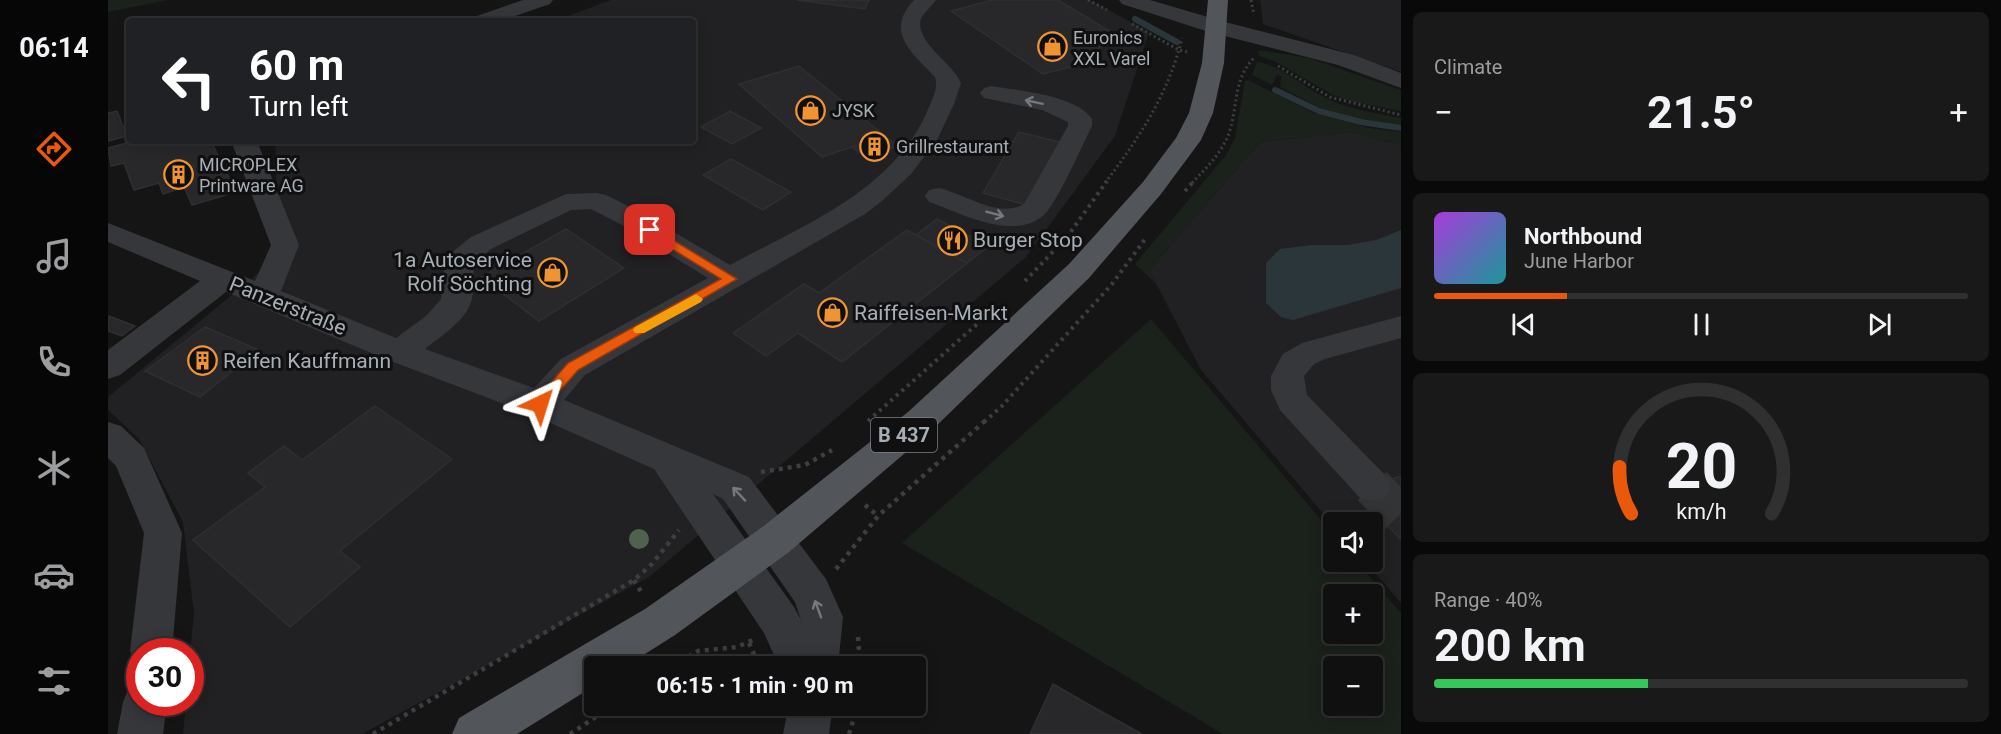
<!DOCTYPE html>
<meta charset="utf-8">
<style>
:root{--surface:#101010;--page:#191919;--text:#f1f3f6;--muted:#9c9d9f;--line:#303030;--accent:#ea580c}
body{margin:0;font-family:Roboto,sans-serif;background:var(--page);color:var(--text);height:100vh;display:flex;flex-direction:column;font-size:22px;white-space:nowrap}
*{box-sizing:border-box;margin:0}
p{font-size:20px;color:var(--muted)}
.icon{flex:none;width:33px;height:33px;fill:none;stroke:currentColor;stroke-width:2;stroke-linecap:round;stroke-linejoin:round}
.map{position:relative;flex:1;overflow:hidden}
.side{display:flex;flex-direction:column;gap:12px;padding:12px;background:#090909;width:600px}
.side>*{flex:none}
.top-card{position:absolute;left:18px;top:18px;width:570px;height:126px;border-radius:6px;box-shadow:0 3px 15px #0003,0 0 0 2px var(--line);background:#202124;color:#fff;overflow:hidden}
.controls{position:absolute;left:1215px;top:512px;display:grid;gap:12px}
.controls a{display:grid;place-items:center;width:60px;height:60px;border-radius:6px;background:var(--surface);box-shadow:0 3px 15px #0003,0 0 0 2px var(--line);font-size:30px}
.speed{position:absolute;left:18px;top:638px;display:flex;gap:12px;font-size:30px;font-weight:700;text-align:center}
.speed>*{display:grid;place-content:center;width:78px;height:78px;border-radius:50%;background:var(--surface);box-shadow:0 3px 15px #0003,0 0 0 2px var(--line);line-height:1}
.speed .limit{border:9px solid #d22;background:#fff;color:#111}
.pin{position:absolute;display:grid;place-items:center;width:51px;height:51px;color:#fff;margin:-26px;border-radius:12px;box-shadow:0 3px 9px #0006}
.me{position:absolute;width:66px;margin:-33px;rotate:41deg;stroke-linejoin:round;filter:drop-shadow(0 0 4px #0008)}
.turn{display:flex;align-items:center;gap:21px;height:126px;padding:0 24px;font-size:27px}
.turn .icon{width:78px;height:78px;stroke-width:2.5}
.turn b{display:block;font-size:42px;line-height:51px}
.big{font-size:45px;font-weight:700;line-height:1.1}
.side .card{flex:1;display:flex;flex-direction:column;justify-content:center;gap:9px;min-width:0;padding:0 21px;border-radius:9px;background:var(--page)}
.side .dial{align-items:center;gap:0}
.dial svg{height:156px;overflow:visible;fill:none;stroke:var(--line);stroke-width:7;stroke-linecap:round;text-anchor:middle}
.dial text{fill:var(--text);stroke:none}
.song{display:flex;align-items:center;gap:18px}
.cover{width:72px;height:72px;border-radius:9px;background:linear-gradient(135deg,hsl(280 70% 55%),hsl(180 70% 35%))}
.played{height:6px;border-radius:3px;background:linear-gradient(90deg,var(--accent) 25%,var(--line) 25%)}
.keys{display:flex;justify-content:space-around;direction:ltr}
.heat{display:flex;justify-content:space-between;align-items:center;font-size:33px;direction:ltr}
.charge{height:9px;border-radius:4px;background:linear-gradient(90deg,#34c759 40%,var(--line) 0)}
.trip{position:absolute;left:476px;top:656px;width:342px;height:60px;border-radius:6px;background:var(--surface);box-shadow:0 3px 15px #0003,0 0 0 2px var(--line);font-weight:700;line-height:60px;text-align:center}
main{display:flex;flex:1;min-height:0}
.dock{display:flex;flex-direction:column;width:108px;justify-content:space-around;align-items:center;background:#060606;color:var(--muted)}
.dock .icon{width:42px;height:42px}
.dock .on{color:var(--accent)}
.dock b{font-size:27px;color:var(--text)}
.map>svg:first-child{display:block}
.built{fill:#212123}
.green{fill:#1b211b;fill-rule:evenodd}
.water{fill:#2b363a}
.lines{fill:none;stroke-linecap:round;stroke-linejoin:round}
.stream{stroke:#2b363a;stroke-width:6}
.building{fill:#28282a;stroke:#2f2f32;stroke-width:1.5}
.minor-tunnel{stroke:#323436;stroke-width:40;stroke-dasharray:40 20;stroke-linecap:butt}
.path-far2{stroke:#3c3e42;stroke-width:3;stroke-dasharray:2 3;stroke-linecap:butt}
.path-far1{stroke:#3c3e42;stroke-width:4;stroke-dasharray:3 4.5;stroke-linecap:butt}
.path{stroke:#3c3e42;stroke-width:4.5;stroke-dasharray:4 5;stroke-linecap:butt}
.minor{fill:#36373b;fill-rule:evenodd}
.major{fill:#52555a;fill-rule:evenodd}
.tree{fill:#50624f}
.oneway{stroke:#74787f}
.route{fill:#ea580c;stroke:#983908;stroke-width:1.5}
.slow{fill:#f59e0b}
.labels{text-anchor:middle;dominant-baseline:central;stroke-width:6;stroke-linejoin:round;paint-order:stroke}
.far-poi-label{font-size:18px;fill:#a6aeb6;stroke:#101011;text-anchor:start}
.shield{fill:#101011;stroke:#797f84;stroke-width:1.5}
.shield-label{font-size:20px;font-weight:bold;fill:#a6aeb6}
.poi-label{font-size:21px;fill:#a6aeb6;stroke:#101011;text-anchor:start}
.street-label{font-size:21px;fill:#a6aeb6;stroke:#101011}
</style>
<main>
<nav class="dock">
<b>06:14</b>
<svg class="icon on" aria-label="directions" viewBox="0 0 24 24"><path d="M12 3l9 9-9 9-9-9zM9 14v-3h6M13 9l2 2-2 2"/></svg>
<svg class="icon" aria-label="music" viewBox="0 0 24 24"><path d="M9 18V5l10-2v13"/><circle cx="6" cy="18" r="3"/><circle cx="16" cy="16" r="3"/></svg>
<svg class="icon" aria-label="phone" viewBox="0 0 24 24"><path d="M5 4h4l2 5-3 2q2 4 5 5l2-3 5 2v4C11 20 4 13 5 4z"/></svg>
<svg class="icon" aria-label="climate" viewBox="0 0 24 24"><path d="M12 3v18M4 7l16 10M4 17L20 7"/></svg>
<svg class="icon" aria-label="car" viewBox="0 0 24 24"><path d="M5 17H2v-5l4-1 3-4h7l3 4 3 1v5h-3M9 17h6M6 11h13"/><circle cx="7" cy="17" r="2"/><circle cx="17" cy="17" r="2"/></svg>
<svg class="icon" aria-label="filters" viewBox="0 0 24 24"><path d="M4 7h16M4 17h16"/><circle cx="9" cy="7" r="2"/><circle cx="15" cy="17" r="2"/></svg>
</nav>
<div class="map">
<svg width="1293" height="734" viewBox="0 0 1293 734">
<rect width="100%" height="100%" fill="#151516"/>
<path class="built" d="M503,0H982L1041,32L1007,136L918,257L541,577L254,734H75L78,702H82V652L86,614L75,522L31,439L0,410V397L171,256L167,141H585V21H446Z
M1152,0H1293V72L1155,24Z
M1243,132L1293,145V603L1257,561H1264V522H1226L1225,525L1093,370L1041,270L1152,142Z"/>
<path class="green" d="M0,0H60L0,12Z
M1152,50L1201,58L1293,90V111L1245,102L1225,95L1168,62L1151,56L1149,52Z
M1149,62C1174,65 1194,86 1216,97C1239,109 1267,113 1293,118V126L1248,118L1210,107L1172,87L1173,76L1169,75L1164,85L1144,75Z
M1140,80L1206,113L1262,128L1293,132V145L1243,132L1152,142L1041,270L1049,285L1027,264L1118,155L1127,138L1137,81Z
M1043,319L1225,534L1226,561H1248L1293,613V734H1115L794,543ZM1226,594H1264V633H1226ZM1226,666H1264V705H1226Z"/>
<path class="water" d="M1293,230V288L1185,320L1173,317L1158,303V263L1172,249L1204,245H1239L1268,240Z"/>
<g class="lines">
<path class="stream" d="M1027,19L1069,42
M1167,90L1211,111L1253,122L1293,128"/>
</g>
<path class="building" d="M689,0H761L757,9Z
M884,0H950L1003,32L981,62L935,74L843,11Z
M691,66L777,136L714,157L631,84Z
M9,111L19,136L0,141V113Z
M622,111L653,128L624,144L593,127Z
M911,132L955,143L922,206L875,193Z
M777,136L790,146L757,157L744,147Z
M26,141H103L128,192L84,205L76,187L55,194L51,183L26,190L16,163L3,166L0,148Z
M623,159L683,192L655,210L595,175Z
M829,219L881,246L859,263L808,235Z
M458,229L516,268L431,321L373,277Z
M799,230L859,263L734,362L690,333L658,356L625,333L696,284L711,293Z
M1,316L27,326L14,336L0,331Z
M97,327L151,350L92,397L37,371Z
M267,406L344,459L232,551L252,567L182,627L85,540L157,487L140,473L176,446L194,460Z
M1293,476V540L1247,491Z
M945,684L985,707L1034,734H922Z"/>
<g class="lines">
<path class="minor-tunnel" d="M1264,486L1293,516"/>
<path class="path-far2" d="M980,0L999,10
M1143,0L1146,15
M1024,24L1071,50L1081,52
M1170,66L1222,97L1293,115
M997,183C1031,138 1061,93 1074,38
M1084,183C1098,168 1114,153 1121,133C1130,107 1125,79 1146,58"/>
<path class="path-far1" d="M1077,191L1086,181
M917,281L959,237L999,181
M760,421L876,318
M876,422L893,407L1004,284L1038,238"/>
<path class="path" d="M653,472L697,465L724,450
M757,505L770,516
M728,569L770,516L878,420
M526,580L535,595
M750,637L752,666
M641,643L651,666
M565,666L590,651L629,647L645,640
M265,734L526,580L544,564L571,530
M462,734L506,705
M741,734L750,705"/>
<path class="minor" d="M415,0H445L442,4L393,21H362L366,17Z
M806,0H828C824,6 816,12 813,19C806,42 845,63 853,83L846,104L829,140L803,174L774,201L757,214L477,375L456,400L641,477L718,579L735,617L730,666H671L656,633L546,469L420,413L280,360L118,292L12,375L0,379V350L92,281L0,242V223L147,281L163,245L123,141H149L191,245L173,291L288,338L318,316L333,299L337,261L342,254L363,237L458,194L488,193L498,195L532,212L622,265C694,226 783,192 819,112C823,102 831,88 827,77C804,53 776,32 806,0ZM483,209L512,224L600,278L453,359L426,388L317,349C331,338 358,320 363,302C367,291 365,276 366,264L383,249L463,210ZM605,494L615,499L687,602L693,620L686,607Z
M1011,0H1042L1117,22L1246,55L1293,73V88L1230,65L1101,32L1014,4Z
M884,86C911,91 968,95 984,119V126C975,144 948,205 936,215C905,242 853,213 821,202L817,196L821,190L831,188C857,194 891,219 916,204L960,126V122L934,110L876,98L872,93L876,88Z
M1293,316V338L1217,359L1206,364L1196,376L1199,395L1277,475L1283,486L1277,497L1264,501L1251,497L1172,410L1163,390V376L1175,354L1194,343Z
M0,422L13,426L36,448L74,533L64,651H32V667L28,665L22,651L36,533L8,466L0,458Z
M32,683V702H59L55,734H9L15,702L21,687Z
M681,705H725L721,734H675Z"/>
<path class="major" d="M1100,0H1120L1116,63L1105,113L1093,140L1053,194L981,278L824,430L681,552L567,635L518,666H486V686L409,734H344L351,718L537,609L653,528L800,412L961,264L1035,182L1068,138L1081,113L1094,63Z"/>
</g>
<circle class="tree" cx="531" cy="539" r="10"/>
<defs><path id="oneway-shaft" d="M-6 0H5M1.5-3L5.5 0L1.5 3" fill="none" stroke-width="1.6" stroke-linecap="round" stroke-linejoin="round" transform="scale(1.5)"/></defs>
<g class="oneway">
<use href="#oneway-shaft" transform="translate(926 102) rotate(-168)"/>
<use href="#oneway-shaft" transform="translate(887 214) rotate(15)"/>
<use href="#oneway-shaft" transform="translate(631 494) rotate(-133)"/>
<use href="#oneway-shaft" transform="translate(710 609) rotate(-110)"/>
</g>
<path class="route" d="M542,226L629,279L470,370L437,408H427L425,404L427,401L460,363L613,279L538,233L537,230Z"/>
<path class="slow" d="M588,294L595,299L593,302L536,333H527L525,330L527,327Z"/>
<defs>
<symbol id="shop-ring" viewBox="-11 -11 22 22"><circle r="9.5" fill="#101011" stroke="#f09433" stroke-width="1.5"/><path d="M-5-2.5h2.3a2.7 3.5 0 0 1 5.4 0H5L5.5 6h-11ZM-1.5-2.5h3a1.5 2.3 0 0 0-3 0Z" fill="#f09433"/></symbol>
<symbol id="building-ring" viewBox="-11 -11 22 22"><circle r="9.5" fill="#101011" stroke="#f09433" stroke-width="1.5"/><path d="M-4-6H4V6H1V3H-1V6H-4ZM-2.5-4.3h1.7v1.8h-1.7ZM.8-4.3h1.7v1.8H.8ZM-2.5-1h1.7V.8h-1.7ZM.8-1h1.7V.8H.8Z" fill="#f09433"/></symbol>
<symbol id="restaurant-ring" viewBox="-11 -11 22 22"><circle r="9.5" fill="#101011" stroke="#f09433" stroke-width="1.5"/><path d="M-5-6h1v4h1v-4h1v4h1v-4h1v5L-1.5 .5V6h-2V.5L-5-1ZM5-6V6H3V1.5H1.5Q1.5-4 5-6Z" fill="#f09433"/></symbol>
</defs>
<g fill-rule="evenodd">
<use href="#shop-ring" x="928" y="30" width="33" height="33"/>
<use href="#shop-ring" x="686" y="94" width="33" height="33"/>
<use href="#building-ring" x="750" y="130" width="33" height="33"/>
<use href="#building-ring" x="54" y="158" width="33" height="33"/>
<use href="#restaurant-ring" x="828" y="224" width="33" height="33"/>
<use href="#shop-ring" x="428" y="256" width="33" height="33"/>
<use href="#shop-ring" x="708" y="296" width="33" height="33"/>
<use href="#building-ring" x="78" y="344" width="33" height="33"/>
</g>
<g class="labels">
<g class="far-poi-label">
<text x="965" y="37">Euronics<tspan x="965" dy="21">XXL Varel</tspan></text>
<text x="724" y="110">JYSK</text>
<text x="788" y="146">Grillrestaurant</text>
<text x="91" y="164">MICROPLEX<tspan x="91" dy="21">Printware AG</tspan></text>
</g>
<rect class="shield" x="763" y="418" width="66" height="34" rx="4.5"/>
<g class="shield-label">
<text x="796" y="435">B 437</text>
</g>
<g class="poi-label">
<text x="865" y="240">Burger Stop</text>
<text x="424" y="260" text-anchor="end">1a Autoservice<tspan x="424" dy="24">Rolf Söchting</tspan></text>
<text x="746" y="313">Raiffeisen-Markt</text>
<text x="115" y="361">Reifen Kauffmann</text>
</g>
<g class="street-label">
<text transform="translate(180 306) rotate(22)">Panzerstraße</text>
</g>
</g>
</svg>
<div class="controls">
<a><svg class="icon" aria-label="sound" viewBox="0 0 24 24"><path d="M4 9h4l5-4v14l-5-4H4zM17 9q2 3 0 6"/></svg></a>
<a>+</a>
<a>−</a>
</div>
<div class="speed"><div class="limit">30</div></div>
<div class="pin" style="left:542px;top:230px;background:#d93025"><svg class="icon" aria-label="arrive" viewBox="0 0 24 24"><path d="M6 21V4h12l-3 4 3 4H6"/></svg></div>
<svg class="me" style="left:432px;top:404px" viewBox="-20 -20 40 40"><path d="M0-17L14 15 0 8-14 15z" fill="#ea580c" stroke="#fff" stroke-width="4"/></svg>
<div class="trip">06:15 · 1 min · 90 m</div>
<div class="top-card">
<div class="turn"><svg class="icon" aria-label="left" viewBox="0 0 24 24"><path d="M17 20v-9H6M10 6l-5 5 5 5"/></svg><div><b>60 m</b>Turn left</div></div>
</div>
</div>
<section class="side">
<div class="card"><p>Climate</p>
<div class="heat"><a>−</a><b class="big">21.5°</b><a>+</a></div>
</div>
<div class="card">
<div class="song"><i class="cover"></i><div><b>Northbound</b><p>June Harbor</p></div></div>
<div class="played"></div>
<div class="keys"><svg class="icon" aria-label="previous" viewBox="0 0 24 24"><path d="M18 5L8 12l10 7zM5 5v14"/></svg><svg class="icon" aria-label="pause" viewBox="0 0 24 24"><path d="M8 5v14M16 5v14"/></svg><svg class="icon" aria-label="next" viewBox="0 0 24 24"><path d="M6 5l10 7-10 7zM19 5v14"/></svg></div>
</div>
<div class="card dial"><svg viewBox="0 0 100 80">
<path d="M14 69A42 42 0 1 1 86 69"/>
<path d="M14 69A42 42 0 0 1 8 45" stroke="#ea580c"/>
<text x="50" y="56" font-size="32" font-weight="700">20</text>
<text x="50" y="72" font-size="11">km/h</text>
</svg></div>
<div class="card"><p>Range · 40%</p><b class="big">200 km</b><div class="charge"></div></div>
</section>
</main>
